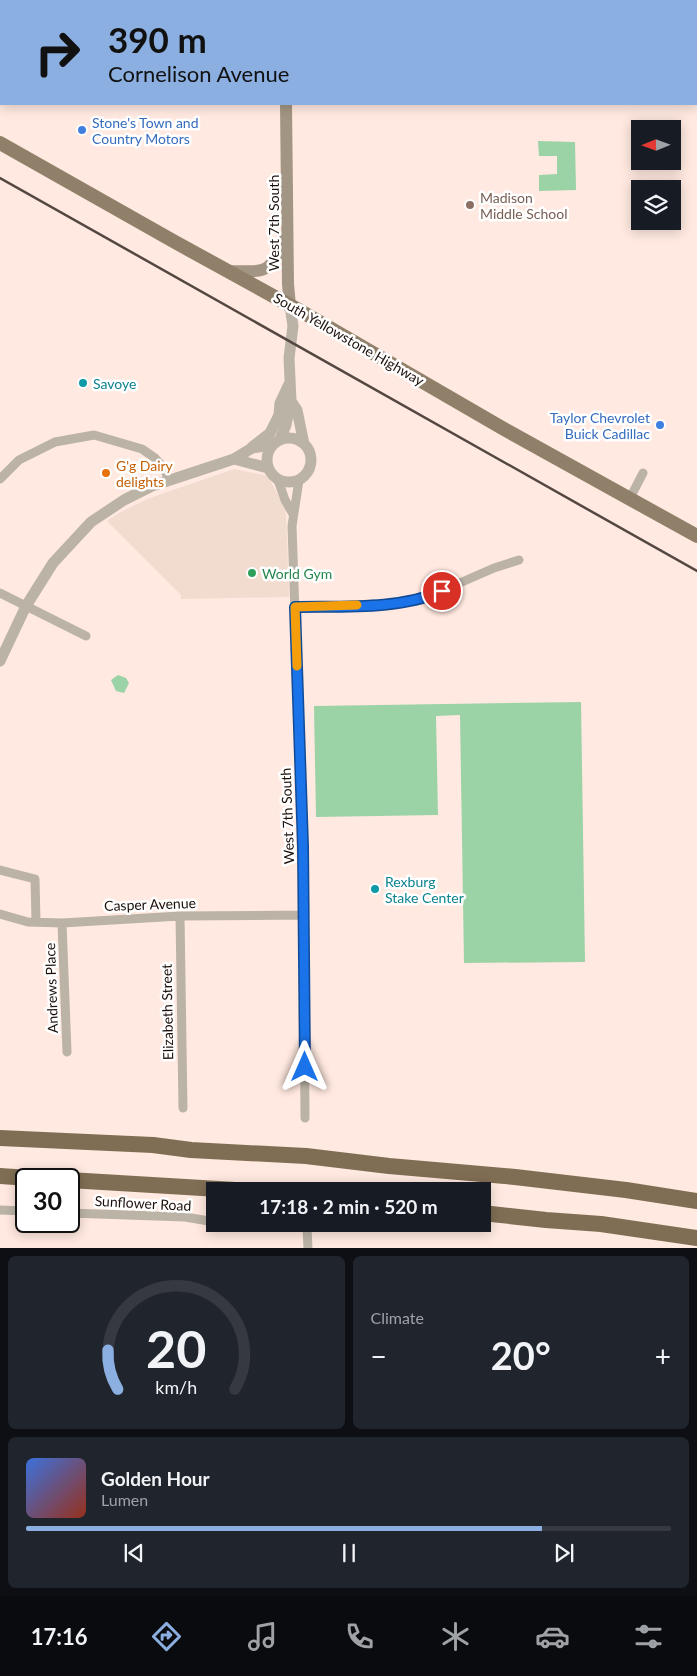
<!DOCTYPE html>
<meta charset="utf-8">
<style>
:root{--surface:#171b24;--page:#20242c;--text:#f1f3f6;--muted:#9ea1a6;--line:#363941;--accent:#8bafe0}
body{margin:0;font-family:Lato,sans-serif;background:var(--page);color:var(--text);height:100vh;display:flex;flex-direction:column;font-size:19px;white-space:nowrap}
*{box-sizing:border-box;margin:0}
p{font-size:16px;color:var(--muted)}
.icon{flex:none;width:28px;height:28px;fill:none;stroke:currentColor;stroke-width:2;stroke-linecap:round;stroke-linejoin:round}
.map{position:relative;height:1248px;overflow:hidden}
.details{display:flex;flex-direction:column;gap:8px;padding:8px;background:#0d0f14;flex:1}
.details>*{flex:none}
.banner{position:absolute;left:0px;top:0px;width:698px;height:105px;box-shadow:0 2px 12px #0003;background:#8bafe0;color:#111;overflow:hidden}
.needle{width:32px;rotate:269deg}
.fabs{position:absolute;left:631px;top:120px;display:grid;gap:10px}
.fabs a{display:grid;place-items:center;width:50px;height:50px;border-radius:0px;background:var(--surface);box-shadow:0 2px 12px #0003;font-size:25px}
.speed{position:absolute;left:15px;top:1168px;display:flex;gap:10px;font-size:25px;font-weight:700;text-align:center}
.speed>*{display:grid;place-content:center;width:65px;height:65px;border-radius:50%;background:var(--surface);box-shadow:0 2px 12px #0003;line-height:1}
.speed .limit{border:2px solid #111;border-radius:8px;background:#fff;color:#111}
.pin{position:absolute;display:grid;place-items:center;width:42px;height:42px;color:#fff;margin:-21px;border:2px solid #fff;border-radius:50%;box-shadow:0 1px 5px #0007}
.me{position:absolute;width:55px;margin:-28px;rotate:0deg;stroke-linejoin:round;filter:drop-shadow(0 0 4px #0008)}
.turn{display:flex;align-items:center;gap:18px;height:105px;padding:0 25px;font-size:22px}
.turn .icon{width:65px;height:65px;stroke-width:2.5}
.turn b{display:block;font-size:35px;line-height:42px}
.big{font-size:38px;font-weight:700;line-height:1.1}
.details .widget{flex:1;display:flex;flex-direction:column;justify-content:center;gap:8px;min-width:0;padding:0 18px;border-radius:8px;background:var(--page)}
.details .dial{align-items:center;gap:0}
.dial svg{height:130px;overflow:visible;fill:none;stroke:var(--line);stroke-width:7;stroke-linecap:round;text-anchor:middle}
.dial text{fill:var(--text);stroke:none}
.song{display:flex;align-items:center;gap:15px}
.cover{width:60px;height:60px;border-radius:8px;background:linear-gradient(135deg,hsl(220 70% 55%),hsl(10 70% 35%))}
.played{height:5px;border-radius:2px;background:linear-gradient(90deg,var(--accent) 80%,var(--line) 80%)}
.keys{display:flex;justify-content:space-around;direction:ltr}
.heat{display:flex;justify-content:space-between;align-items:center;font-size:28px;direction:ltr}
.details .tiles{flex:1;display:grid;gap:8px;grid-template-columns:1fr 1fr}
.widget:last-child{grid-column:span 2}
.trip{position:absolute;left:206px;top:1182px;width:285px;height:50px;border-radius:0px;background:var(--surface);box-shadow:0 2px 12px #0003;font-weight:700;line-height:50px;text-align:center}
.dock{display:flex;height:80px;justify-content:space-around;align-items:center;background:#090b0e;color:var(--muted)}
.dock .icon{width:35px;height:35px}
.dock .selected{color:var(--accent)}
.dock b{font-size:22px;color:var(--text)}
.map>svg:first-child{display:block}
.commercial{fill:#f2dbcf}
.green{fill:#9bd2a6}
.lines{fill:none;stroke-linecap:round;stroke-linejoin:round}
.minor{stroke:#bbb3a6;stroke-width:9}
.tertiary{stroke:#bbb3a6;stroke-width:11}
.secondary{stroke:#a29583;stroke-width:12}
.primary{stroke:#908069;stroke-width:14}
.motorway{stroke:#806e54;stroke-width:16}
.rail{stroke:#544640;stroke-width:2.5}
.route-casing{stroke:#114b97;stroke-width:12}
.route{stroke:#1a73e8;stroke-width:9}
.slow{stroke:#f59e0b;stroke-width:9}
.shop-dot{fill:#3f7fe0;stroke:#fff;stroke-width:2}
.education-dot{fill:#8d6e63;stroke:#fff;stroke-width:2}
.culture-dot{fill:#0f9aa8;stroke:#fff;stroke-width:2}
.food-dot{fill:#e8710a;stroke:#fff;stroke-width:2}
.leisure-dot{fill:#2e9e5b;stroke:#fff;stroke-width:2}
.labels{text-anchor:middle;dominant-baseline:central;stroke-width:5;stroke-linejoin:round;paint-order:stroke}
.shop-label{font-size:14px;fill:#366cbe;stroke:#fff;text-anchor:start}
.education-label{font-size:14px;fill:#785e54;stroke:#fff;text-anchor:start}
.street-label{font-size:14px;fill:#1b0f0a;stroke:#fff}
.culture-label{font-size:14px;fill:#0d838f;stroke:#fff;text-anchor:start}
.food-label{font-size:14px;fill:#c56008;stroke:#fff;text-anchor:start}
.leisure-label{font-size:14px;fill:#27864d;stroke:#fff;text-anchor:start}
</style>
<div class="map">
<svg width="697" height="1249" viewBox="0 0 697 1249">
<rect width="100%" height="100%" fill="#ffe9e0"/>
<path class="commercial" d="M234,469L268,476L286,511L289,597L181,599V595L107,521L119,513L147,499Z"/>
<path class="green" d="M538,141L575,142L576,190L539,191V175L557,174V156H539Z
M118,675L126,678L129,683L124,693L116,691L111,680Z
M581,702L585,962L464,963L460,715L436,716L438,815L316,817L314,706Z"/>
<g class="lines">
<path class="minor" d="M673,0V1
M696,11H697
M0,479L19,460L55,442L94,435L142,449L155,458L165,469L168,481
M278,480L285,500L293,514
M299,480L292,526L303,847L305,1118
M629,500L643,473
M0,593L86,636
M295,607L381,605L430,596L494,568L519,560
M0,870L35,879L36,922
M0,914L28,922L62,923L180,916L303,915
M180,916L183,1108
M62,923L67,1052
M0,1210L26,1211
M69,1213L185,1217L215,1222
M246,1224L307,1227L308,1249"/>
<path class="tertiary" d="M291,401L297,410L304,444
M267 460a22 22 0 1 1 44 0a22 22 0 1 1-44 0Z
M280,439L286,425L291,401L289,358L293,326L290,306
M252,447L270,433L279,415L280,403L289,384
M234,459L268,468
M0,661L26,606L53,563L91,522L124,500L152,486L234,459L252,448L272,445"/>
<path class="secondary" d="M285,0V1
M286,104L288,284L290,306
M227,271C270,272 269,274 286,235"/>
<path class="primary" d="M0,143L175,242L304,313L504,429L697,536"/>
<path class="motorway" d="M0,1138L153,1145L191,1150L306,1156L389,1166L515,1177L626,1190L697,1201
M0,1176L44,1179
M69,1180L252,1191
M482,1213L546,1220L601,1224L697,1238"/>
<path class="rail" d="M0,178L697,571"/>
</g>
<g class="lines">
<defs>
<path id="route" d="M305,1067L303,847L295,607C341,606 400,610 442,591"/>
</defs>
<use href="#route" class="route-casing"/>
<use href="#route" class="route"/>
<path class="slow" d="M297,666L295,607L357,605"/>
</g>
<g class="shop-dot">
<circle cx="82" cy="130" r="5"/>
<circle cx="660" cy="425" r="5"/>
</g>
<circle class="education-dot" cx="470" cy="205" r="5"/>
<g class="culture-dot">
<circle cx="83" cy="383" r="5"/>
<circle cx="375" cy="889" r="5"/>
</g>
<circle class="food-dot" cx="106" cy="473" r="5"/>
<circle class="leisure-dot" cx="252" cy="573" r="5"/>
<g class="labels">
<g class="shop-label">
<text x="92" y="122">Stone's Town and<tspan x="92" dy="16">Country Motors</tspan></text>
<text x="650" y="417" text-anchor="end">Taylor Chevrolet<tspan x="650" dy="16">Buick Cadillac</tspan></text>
</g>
<g class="education-label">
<text x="480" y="197">Madison<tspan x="480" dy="16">Middle School</tspan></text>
</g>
<g class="street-label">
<text transform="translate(273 223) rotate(-90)">West 7th South</text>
<text transform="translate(349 339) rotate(30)">South Yellowstone Highway</text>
<text transform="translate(287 816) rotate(-92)">West 7th South</text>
<text transform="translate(150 904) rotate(-2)">Casper Avenue</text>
<text transform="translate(51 988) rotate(-92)">Andrews Place</text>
<text transform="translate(167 1012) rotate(-91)">Elizabeth Street</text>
<text transform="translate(143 1203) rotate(3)">Sunflower Road</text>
</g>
<g class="culture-label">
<text x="93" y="383">Savoye</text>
<text x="385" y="881">Rexburg<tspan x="385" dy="16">Stake Center</tspan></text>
</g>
<g class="food-label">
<text x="116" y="465">G'g Dairy<tspan x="116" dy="16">delights</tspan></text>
</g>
<g class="leisure-label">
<text x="262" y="573">World Gym</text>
</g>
</g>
</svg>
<div class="fabs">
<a><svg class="needle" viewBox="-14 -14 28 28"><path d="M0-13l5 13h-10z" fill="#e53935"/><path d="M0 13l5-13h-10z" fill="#9ea1a6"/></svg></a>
<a><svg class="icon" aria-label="layers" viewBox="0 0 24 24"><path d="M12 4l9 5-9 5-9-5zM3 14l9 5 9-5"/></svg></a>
</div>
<div class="speed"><div class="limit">30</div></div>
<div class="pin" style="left:442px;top:591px;background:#d93025"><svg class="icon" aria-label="arrive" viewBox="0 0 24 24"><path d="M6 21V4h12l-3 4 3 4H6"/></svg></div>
<svg class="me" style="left:305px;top:1067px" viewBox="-20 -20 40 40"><path d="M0-17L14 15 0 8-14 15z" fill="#1a73e8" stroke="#fff" stroke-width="4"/></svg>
<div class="trip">17:18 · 2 min · 520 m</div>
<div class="banner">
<div class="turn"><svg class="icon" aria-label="right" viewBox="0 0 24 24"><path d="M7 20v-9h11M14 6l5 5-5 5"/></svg><div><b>390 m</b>Cornelison Avenue</div></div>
</div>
</div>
<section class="details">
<div class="tiles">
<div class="widget dial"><svg viewBox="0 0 100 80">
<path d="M14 69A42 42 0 1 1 86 69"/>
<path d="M14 69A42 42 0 0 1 8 45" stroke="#8bafe0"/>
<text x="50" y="56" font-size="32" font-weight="700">20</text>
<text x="50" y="72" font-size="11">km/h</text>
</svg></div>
<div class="widget"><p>Climate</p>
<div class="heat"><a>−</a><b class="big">20°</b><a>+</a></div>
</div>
<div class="widget">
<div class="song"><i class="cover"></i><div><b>Golden Hour</b><p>Lumen</p></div></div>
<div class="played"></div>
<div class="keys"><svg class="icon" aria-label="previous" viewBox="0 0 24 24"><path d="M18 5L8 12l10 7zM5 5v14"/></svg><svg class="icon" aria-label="pause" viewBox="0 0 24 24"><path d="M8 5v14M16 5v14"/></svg><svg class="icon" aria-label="next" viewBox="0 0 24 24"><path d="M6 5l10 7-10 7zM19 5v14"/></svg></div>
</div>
</div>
</section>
<nav class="dock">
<b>17:16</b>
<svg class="icon selected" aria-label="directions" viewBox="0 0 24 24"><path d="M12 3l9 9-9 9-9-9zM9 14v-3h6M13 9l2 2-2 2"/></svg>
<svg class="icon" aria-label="music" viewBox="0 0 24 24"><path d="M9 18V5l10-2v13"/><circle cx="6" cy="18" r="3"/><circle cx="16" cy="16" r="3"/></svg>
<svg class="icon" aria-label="phone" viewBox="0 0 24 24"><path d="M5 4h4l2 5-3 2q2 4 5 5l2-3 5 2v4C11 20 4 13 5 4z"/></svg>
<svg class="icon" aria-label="climate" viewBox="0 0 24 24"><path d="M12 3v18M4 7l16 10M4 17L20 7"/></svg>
<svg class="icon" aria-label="car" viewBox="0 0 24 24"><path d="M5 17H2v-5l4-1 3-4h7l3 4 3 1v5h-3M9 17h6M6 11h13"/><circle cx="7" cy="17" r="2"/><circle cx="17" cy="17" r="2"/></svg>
<svg class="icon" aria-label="filters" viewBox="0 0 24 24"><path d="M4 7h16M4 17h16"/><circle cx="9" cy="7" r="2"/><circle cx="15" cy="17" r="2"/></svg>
</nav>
